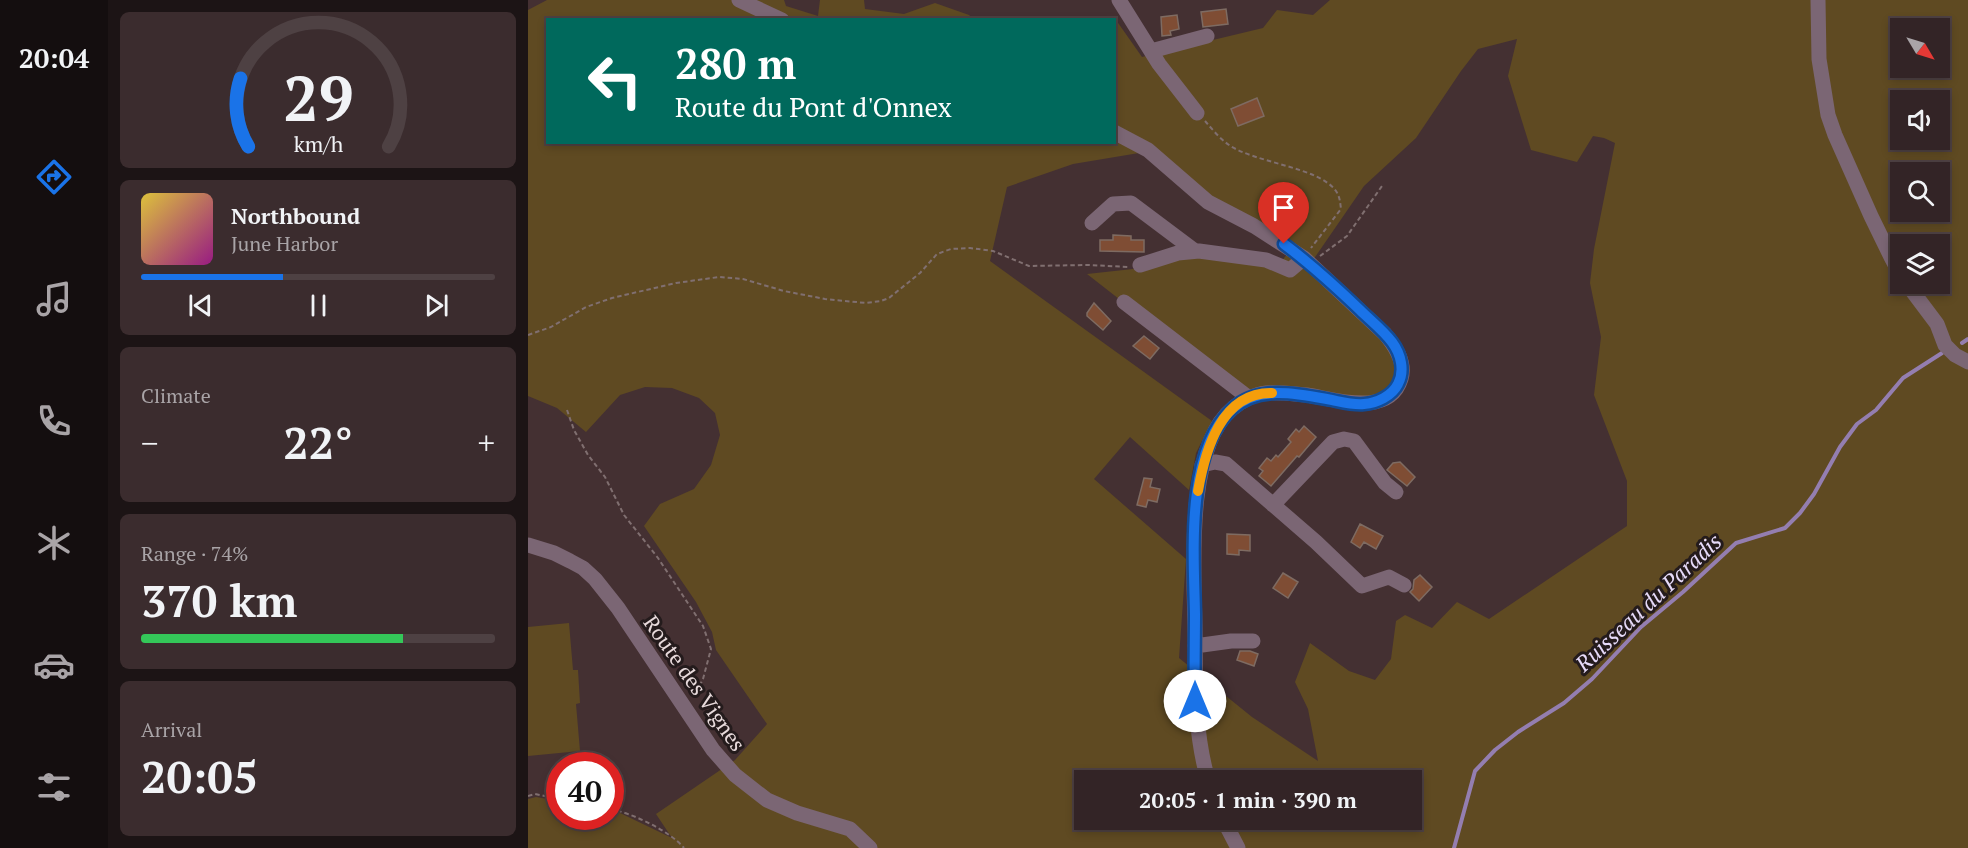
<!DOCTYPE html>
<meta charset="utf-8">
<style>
:root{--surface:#332426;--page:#3b2c2e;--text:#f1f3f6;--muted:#a9a4a7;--line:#4e4143;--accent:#1a73e8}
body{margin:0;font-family:"PT Serif",serif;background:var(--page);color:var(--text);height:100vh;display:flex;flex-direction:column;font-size:22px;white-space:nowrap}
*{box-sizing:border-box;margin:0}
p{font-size:20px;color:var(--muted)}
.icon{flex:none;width:33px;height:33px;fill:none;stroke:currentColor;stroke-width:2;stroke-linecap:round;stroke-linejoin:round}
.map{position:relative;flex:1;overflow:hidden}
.drawer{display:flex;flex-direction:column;gap:12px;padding:12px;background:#1c1415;width:420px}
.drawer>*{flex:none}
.top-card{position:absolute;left:18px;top:18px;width:570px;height:126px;border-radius:0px;box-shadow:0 3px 9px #0003,0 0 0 2px var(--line);background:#00695c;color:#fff;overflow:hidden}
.needle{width:39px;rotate:128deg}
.fabs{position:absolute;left:1362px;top:18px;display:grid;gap:12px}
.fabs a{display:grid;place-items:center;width:60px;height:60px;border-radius:0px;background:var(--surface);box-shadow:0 3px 9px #0003,0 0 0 2px var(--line);font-size:30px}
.speed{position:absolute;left:18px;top:752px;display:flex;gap:12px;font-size:30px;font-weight:700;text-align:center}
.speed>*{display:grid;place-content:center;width:78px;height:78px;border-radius:50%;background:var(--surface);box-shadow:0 3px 9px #0003,0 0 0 2px var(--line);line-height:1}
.speed .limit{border:9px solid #d22;background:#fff;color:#111}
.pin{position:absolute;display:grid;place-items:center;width:51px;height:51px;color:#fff;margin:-62px -26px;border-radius:50% 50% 50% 0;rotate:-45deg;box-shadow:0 0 6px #0007}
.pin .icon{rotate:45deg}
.me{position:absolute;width:66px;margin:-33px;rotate:0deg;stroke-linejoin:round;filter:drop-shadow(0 0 4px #0008)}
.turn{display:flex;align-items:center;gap:21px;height:126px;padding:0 30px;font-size:27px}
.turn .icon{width:78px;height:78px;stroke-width:2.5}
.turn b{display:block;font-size:42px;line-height:51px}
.big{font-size:45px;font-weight:700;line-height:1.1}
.drawer .tile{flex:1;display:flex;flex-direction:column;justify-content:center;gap:9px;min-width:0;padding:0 21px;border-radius:9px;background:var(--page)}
.drawer .dial{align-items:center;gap:0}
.dial svg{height:156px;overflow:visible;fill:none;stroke:var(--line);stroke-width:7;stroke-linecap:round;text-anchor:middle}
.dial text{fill:var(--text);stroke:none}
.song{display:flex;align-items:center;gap:18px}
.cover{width:72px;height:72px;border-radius:9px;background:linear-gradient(135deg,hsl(50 70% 55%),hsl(310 70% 35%))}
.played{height:6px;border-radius:3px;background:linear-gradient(90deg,var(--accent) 40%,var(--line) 40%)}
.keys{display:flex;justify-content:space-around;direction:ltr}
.heat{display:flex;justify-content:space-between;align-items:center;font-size:33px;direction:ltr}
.charge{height:9px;border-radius:4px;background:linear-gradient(90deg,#34c759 74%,var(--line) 0)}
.trip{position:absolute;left:546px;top:770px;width:348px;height:60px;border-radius:0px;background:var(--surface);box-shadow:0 3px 9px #0003,0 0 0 2px var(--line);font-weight:700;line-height:60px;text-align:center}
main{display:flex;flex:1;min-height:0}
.menu{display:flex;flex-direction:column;width:108px;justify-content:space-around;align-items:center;background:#140e0f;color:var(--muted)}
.menu .icon{width:42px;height:42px}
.menu .on{color:var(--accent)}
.menu b{font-size:27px;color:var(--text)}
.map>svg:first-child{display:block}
.green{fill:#5f4a22;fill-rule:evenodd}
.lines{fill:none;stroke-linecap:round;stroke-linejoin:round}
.stream{stroke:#947eb0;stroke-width:4}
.building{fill:#7f4d34;stroke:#7e6b62;stroke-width:1.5}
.path{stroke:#806f70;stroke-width:2;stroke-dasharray:4.5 3;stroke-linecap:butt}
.minor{stroke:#7b6674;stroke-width:15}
.route-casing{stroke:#114b97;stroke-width:15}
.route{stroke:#1a73e8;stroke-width:10}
.slow{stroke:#f59e0b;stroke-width:10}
.labels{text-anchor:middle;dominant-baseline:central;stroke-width:6;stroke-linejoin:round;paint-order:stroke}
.street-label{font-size:21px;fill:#e8dbdc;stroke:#241b1c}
.water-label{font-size:22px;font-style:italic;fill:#e7dbf9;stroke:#241b1c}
</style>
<main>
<nav class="menu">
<b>20:04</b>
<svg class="icon on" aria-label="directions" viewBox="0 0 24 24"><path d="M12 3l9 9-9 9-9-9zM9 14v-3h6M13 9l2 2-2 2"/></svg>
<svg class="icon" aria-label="music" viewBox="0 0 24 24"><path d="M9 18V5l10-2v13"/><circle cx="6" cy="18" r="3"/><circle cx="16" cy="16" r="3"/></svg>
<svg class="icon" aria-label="phone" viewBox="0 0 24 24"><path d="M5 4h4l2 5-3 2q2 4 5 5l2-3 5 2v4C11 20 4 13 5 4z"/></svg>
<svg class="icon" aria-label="climate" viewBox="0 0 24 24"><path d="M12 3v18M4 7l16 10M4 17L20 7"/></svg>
<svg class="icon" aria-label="car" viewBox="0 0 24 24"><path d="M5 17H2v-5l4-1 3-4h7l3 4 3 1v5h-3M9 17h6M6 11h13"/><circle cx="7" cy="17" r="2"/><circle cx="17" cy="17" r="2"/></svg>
<svg class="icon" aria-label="filters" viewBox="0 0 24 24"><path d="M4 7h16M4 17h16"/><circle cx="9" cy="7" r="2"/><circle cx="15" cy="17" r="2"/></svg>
</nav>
<section class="drawer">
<div class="tile dial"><svg viewBox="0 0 100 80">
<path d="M14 69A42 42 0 1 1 86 69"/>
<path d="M14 69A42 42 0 0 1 10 34" stroke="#1a73e8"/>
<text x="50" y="56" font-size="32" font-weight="700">29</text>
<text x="50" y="72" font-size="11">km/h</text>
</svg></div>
<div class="tile">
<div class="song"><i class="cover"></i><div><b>Northbound</b><p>June Harbor</p></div></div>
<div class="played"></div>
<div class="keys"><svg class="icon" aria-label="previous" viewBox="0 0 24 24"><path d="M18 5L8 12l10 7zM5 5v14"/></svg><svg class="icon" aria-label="pause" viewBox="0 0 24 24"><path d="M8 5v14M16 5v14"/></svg><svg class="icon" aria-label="next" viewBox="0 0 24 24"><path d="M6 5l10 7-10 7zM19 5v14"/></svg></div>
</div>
<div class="tile"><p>Climate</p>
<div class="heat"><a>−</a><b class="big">22°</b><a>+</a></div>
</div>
<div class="tile"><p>Range · 74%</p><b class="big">370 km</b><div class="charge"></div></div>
<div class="tile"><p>Arrival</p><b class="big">20:05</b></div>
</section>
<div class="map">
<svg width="1440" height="848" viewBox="0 0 1440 848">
<rect width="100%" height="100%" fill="#443032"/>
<path class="green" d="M19,0H256L258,6L290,16L292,0H336L337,9L376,14L407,3L441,15L445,19L20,20V142H586V21L588,20L614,57L735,28L749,10L785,15L802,0H1440V848H0V799L8,797L31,801L32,816H82L83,811L90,812L144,838L128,814L207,760L239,724L188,650L184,632L168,602L116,526L132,504L166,489L183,465L192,435L187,413L171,398L144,388L117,387L92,395L58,432L29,408L0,396V10ZM1372,28H1412V68H1372ZM989,39L980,76L1003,150L1049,162L1065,136L1076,138L1087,143L1066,249L1062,283L1073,337L1066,395L1099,481V526L961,619L929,602L904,628L877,615L868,621L863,659L847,680L821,671L782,643L767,682L780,709L790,761L724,717L651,658L658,559L566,479L602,437L661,490L668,453L684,421L462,261L479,187L545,164L611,153L640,169L763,249L753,262L660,253L623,267L559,274L709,391L849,401L872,380L857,334L783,263L836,186L888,138L933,71L950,49ZM1372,100H1412V140H1372ZM1372,172H1412V212H1372ZM1372,244H1412V284H1372ZM556,780H884V819H556Z
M41,623L45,670H50L52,703L48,704L52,751L0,756V627Z"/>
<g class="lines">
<path class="stream" d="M1434,343L1440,339
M926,848L947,771L967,750L990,732L1036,703L1064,679L1113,627L1155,592L1208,543L1257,528L1272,513L1286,494L1312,447L1329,424L1348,410L1375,378L1414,353"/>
</g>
<path class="building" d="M698,9L700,24L675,27L673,12Z
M649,15L651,29L642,31L643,35L634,36L633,17Z
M729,98L736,116L710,126L703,109Z
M585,235L603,236V240H616V252L572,251V240H585Z
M566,303L583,321L575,330L559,316V313Z
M616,336L631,348L622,359L605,346Z
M776,426L788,437L771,457L769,456L743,486L731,476L735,471L731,468L739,458L743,461L748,455L750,457L763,442L760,439L768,429L771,432Z
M872,462L887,477L879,486L859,470L865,463Z
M616,478L624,479L622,487L632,489L629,502L620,500L618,507L609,505Z
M832,524L855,536L848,549L836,542L832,548L823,542Z
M699,534L722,535V551L711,550V555L699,554Z
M755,573L770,582L760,598L745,588Z
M892,575L904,587L891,601L882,592L885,589L886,580Z
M712,651H722L730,654L726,666L709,660Z"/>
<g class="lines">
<path class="path" d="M677,121C684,129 692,139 701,145C727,163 791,167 808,191C812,197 812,202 813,209L783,248
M792,256L819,236L854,186
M0,335L23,327L58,307L84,298L148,283L191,277L215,279L256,291L297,299L338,303L353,301L361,298L392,273L409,254L423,249L442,248L465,251L501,266L561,265L600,267
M39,410L46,430L60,455L77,477L96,515L130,558L175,626L183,649L175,679L166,697
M0,796L7,794L32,799
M82,809C104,813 142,831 156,848"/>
<path class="minor" d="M211,0L254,20
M591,0L631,64L669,113
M1290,0L1291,59L1300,115L1307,135L1343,216L1363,257L1372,274
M623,51L679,36
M586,132L620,150L680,202L726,226L776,258L857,334C867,346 878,362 873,379C861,418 806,399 779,395C766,394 751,392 738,393C727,394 713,401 705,408C657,447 666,570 667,626C668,680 665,727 680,780
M564,223L585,204L603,203L667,251
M612,265L650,253L671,251L738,260L762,270L776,258
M1379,284L1409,324L1417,345L1427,355L1440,362
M596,302L721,398
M674,465L687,462L698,464L788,542L834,586L861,577L876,585
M745,505L805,442L816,439L826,441L857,483L868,492
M0,545L26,553L42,561L55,568L67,579L90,608L185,750L207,775L239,800L269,813L322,829L342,848
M667,646L703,641H725
M695,819L710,848"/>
</g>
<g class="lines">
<defs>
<path id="route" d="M667,701C666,672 667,643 667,614C666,556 657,452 704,409C731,384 772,394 804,400C814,402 825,405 836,404C849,403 864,396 870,384C877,371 873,354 864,342C855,330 842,320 832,310C807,286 784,265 756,244"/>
</defs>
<use href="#route" class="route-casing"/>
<use href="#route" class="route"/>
<path class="slow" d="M670,491C677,451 693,392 744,393"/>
</g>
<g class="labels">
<g class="street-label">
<text transform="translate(167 683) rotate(55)">Route des Vignes</text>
</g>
<g class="water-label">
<text transform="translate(1120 602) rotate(-43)">Ruisseau du Paradis</text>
</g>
</g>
</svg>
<div class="fabs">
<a><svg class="needle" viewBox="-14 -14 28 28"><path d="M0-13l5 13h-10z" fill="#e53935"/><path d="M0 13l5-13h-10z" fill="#a9a4a7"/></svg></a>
<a><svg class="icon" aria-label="sound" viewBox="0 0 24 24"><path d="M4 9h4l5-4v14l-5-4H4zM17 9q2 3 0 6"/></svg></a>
<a><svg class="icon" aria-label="search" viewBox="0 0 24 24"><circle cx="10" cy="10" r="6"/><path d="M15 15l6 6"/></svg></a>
<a><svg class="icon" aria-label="layers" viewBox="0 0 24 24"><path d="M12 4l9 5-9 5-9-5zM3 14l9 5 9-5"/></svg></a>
</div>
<div class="speed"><div class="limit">40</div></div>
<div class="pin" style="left:756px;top:244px;background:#d93025"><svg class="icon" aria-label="arrive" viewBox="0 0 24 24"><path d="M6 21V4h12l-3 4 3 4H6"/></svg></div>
<svg class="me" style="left:667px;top:701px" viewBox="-20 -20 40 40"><circle r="19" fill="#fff"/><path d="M0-13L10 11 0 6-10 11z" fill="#1a73e8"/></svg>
<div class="trip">20:05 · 1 min · 390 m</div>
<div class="top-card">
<div class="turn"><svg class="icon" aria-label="left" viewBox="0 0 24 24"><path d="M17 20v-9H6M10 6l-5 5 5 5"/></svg><div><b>280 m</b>Route du Pont d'Onnex</div></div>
</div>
</div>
</main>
